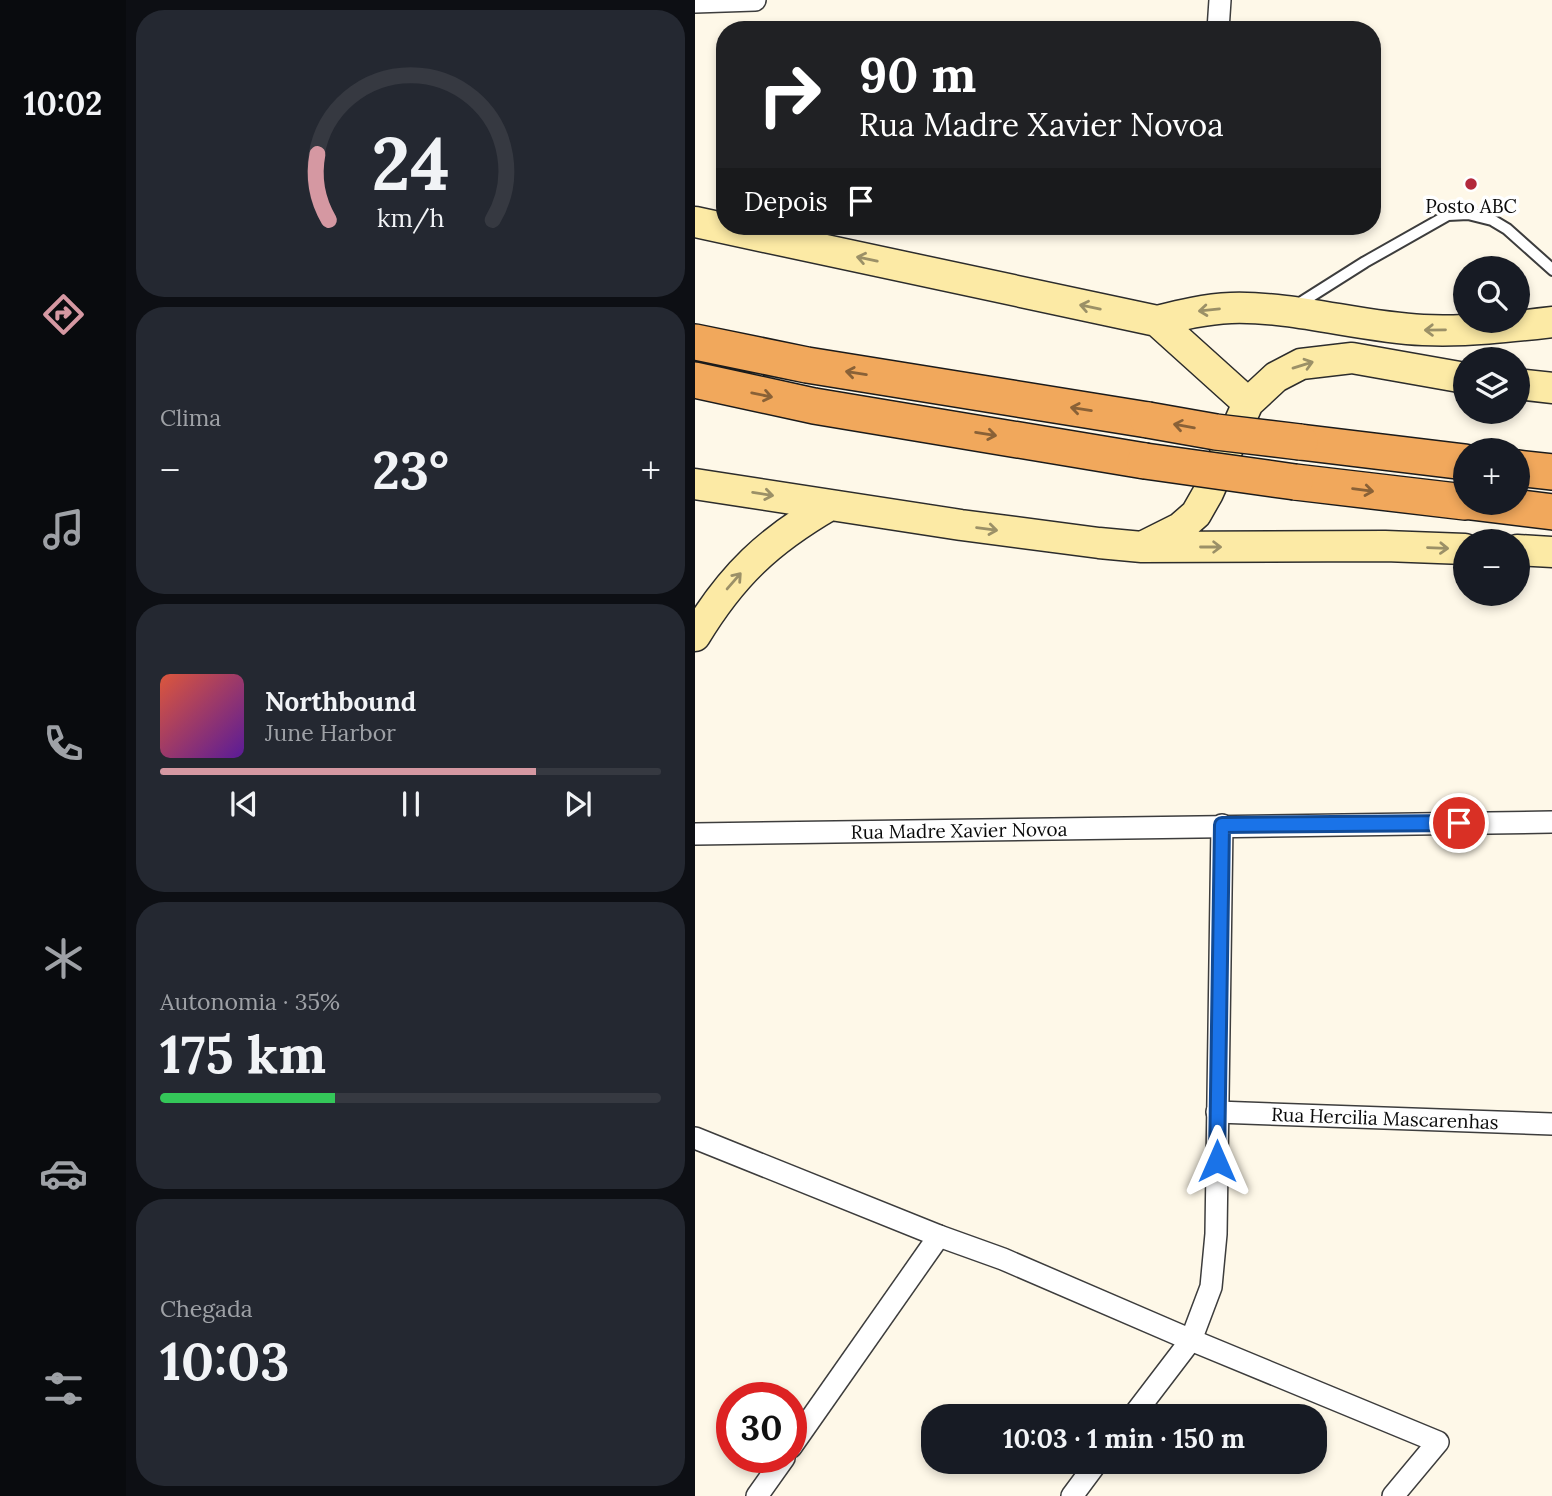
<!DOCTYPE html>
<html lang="pt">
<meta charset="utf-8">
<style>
:root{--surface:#171b24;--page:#242831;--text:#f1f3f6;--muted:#9ea1a6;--line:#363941;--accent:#d598a2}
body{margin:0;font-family:Lora,serif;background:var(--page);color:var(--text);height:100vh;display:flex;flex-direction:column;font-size:26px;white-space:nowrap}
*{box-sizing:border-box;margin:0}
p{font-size:23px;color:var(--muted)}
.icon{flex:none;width:38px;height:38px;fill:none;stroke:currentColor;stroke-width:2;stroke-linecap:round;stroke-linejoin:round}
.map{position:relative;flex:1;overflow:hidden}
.drawer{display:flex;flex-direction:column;gap:10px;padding:10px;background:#0d0f14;width:569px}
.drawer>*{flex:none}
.banner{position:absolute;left:21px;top:21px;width:665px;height:214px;border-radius:28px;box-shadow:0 4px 10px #0003;background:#202124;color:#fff;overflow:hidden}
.buttons{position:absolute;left:758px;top:256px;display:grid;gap:14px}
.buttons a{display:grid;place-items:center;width:77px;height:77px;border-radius:50%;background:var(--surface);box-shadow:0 4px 10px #0003;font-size:35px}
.speed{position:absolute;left:21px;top:1382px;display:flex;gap:14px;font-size:35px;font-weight:700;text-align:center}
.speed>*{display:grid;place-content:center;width:91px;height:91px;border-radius:50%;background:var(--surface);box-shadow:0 4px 10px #0003;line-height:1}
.speed .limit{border:10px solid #d22;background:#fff;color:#111}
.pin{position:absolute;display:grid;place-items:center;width:60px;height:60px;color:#fff;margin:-30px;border:4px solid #fff;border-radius:50%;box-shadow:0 2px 7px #0007}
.me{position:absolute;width:77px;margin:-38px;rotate:0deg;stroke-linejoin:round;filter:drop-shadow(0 0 5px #0008)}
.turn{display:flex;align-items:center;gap:24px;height:147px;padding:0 28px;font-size:32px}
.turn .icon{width:91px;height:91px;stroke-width:2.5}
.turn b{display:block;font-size:49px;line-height:60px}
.then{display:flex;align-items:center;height:66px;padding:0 28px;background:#0003;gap:14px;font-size:26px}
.big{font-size:52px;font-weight:700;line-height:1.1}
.drawer .tile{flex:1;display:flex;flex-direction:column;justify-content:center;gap:10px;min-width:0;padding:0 24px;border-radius:28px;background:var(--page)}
.drawer .dial{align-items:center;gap:0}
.dial svg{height:182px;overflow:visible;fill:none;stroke:var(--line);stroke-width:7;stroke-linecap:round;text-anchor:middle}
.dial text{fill:var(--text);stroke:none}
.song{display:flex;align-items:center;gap:21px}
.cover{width:84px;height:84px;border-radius:10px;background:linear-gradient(135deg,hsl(10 70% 55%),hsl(270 70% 35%))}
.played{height:7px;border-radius:4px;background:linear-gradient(90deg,var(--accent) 75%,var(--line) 75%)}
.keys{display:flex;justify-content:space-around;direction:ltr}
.heat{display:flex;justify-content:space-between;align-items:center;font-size:38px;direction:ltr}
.charge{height:10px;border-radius:5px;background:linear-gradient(90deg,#34c759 35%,var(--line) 0)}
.trip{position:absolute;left:226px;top:1404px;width:406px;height:70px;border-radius:28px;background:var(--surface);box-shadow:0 4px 10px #0003;font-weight:700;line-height:70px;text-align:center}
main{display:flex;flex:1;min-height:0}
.dock{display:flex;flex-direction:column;width:126px;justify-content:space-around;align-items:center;background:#090b0e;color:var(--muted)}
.dock .icon{width:49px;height:49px}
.dock .active{color:var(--accent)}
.dock b{font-size:32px;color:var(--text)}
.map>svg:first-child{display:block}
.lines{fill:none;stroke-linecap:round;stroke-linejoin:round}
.service-casing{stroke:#3d3d3d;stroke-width:14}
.minor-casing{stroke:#3d3d3d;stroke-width:24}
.secondary-casing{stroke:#2c2c2c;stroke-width:33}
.trunk-casing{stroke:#1b1b1b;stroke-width:38}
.service{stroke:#fff;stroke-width:10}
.minor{stroke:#fff;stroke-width:21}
.secondary{stroke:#fceaa5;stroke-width:30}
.trunk{stroke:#f1a85c;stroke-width:35}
.trunk-bridge-casing{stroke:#1b1b1b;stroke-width:38;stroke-linecap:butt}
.trunk-bridge{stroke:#f1a85c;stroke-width:35}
.oneway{stroke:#9b9067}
.oneway2{stroke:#896137}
.route-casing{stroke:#114b97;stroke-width:18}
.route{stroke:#1a73e8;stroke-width:12}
.poi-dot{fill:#b3293c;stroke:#fff;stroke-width:2.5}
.labels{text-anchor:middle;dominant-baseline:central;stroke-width:7;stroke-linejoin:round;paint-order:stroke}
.poi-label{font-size:19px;fill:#0a0a0a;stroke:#fff}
.street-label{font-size:19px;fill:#0a0a0a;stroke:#fff}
</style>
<main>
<nav class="dock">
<b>10:02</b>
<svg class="icon active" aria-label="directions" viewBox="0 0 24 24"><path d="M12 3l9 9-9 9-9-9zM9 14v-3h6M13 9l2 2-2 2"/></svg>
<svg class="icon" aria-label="music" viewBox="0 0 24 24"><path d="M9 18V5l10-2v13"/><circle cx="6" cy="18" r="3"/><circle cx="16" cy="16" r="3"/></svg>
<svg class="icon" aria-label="phone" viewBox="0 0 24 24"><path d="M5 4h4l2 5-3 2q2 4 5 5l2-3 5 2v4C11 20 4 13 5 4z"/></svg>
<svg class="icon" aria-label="climate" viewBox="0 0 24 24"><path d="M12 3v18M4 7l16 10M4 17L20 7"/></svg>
<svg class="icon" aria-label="car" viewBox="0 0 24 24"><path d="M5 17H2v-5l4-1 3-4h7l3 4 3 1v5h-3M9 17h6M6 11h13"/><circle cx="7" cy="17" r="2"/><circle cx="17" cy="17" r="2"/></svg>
<svg class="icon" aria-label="filters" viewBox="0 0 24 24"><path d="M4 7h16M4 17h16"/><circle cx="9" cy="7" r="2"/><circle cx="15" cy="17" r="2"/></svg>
</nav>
<section class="drawer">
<div class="tile dial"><svg viewBox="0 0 100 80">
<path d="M14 69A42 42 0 1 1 86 69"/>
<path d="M14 69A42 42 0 0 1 9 40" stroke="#d598a2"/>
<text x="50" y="56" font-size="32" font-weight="700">24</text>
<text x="50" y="72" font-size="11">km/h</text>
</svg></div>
<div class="tile"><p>Clima</p>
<div class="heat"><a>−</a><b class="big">23°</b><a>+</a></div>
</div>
<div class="tile">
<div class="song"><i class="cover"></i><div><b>Northbound</b><p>June Harbor</p></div></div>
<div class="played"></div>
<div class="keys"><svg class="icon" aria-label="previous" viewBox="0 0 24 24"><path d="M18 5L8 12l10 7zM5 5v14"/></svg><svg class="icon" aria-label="pause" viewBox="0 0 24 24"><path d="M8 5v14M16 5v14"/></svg><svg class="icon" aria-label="next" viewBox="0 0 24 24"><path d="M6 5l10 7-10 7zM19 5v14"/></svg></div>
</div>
<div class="tile"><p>Autonomia · 35%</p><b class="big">175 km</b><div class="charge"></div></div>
<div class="tile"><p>Chegada</p><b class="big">10:03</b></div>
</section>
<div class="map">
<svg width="858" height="1496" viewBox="0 0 858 1496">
<rect width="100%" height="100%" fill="#fef8e8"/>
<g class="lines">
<defs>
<path id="service" d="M602,305L670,262L753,215L773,214L797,220L812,229L858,270"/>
<g id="minor">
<path d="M0,2L60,0"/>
<path d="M523,30L525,0"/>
<path id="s1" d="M0,834L858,822"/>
<path id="s2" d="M522,1112L858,1124"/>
<path d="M0,1138L244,1236L308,1259L496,1340L743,1442L698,1496"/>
<path d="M438,1416L496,1340L516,1287L521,1234L527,825"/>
<path d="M96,1447L244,1236"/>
<path d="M62,1496L89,1458"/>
<path d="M377,1496L403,1461"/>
</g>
<path id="secondary" d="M0,222L462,321C486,315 510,309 536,308C600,306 664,327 728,330C771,332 815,327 858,322
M462,321L553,403
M822,384L858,388
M0,484L266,525L404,543L447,547L690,546L770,549
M451,545L485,528L501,514L513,493L553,403L581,377L606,364L657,358L770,378
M822,550L858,552
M0,636C37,575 73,541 135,505"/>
<path id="trunk" d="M0,342L112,365L453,420
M0,380L119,406L450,461
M605,442L770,462
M822,468L858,472
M600,482L770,502
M776,502L858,512"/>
</defs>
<use href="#service" class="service-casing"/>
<use href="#minor" class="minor-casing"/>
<use href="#secondary" class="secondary-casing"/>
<use href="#trunk" class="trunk-casing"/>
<use href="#service" class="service"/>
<use href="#minor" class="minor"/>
<use href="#secondary" class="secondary"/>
<use href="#trunk" class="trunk"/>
<defs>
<path id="trunk-bridge" d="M453,420L521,432L605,442
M450,461L600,482"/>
</defs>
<use href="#trunk-bridge" class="trunk-bridge-casing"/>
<use href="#trunk-bridge" class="trunk-bridge"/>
</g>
<defs><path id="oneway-shaft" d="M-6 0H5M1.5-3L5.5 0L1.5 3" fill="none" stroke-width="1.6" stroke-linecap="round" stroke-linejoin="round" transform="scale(1.75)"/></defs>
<g class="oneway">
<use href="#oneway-shaft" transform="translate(172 259) rotate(-168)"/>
<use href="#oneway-shaft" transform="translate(395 307) rotate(-168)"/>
<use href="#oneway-shaft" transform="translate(514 310) rotate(174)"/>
<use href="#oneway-shaft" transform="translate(740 330) rotate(179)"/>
<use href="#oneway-shaft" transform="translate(608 365) rotate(-17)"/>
<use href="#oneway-shaft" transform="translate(68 494) rotate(9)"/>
<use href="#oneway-shaft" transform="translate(292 529) rotate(7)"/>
<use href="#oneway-shaft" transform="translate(516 547)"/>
<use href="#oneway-shaft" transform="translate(743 548) rotate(2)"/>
<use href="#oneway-shaft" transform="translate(39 581) rotate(-49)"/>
</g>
<g class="oneway2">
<use href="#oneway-shaft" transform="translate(161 373) rotate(-171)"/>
<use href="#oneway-shaft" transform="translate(67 395) rotate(12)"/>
<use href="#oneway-shaft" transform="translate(386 409) rotate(-171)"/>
<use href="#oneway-shaft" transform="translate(489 426) rotate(-170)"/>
<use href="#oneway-shaft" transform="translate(291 434) rotate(9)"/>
<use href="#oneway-shaft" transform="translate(668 490) rotate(7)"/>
</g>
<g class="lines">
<defs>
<path id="route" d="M522,1161L527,825L764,823"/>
</defs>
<use href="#route" class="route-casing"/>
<use href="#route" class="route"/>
</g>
<circle class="poi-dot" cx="776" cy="184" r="7"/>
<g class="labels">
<g class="poi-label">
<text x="776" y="206">Posto ABC</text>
</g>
<g class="street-label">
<text stroke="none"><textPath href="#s1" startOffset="264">Rua Madre Xavier Novoa</textPath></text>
<text stroke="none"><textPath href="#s2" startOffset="168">Rua Hercilia Mascarenhas</textPath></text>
</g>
</g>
</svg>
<div class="buttons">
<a><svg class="icon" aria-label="search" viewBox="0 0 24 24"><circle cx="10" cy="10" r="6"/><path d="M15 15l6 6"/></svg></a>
<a><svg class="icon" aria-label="layers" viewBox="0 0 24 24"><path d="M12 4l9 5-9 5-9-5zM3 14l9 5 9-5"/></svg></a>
<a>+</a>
<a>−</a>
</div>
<div class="speed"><div class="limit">30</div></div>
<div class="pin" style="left:764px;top:823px;background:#d93025"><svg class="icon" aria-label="arrive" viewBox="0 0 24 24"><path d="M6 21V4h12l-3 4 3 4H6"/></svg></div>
<svg class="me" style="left:522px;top:1161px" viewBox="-20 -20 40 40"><path d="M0-17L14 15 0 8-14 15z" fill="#1a73e8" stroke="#fff" stroke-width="4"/></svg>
<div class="trip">10:03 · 1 min · 150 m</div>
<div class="banner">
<div class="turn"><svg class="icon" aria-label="right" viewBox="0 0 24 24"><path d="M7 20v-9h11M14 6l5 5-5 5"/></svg><div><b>90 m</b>Rua Madre Xavier Novoa</div></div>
<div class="then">Depois<svg class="icon" aria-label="arrive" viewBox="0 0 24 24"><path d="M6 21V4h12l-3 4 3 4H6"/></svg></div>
</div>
</div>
</main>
